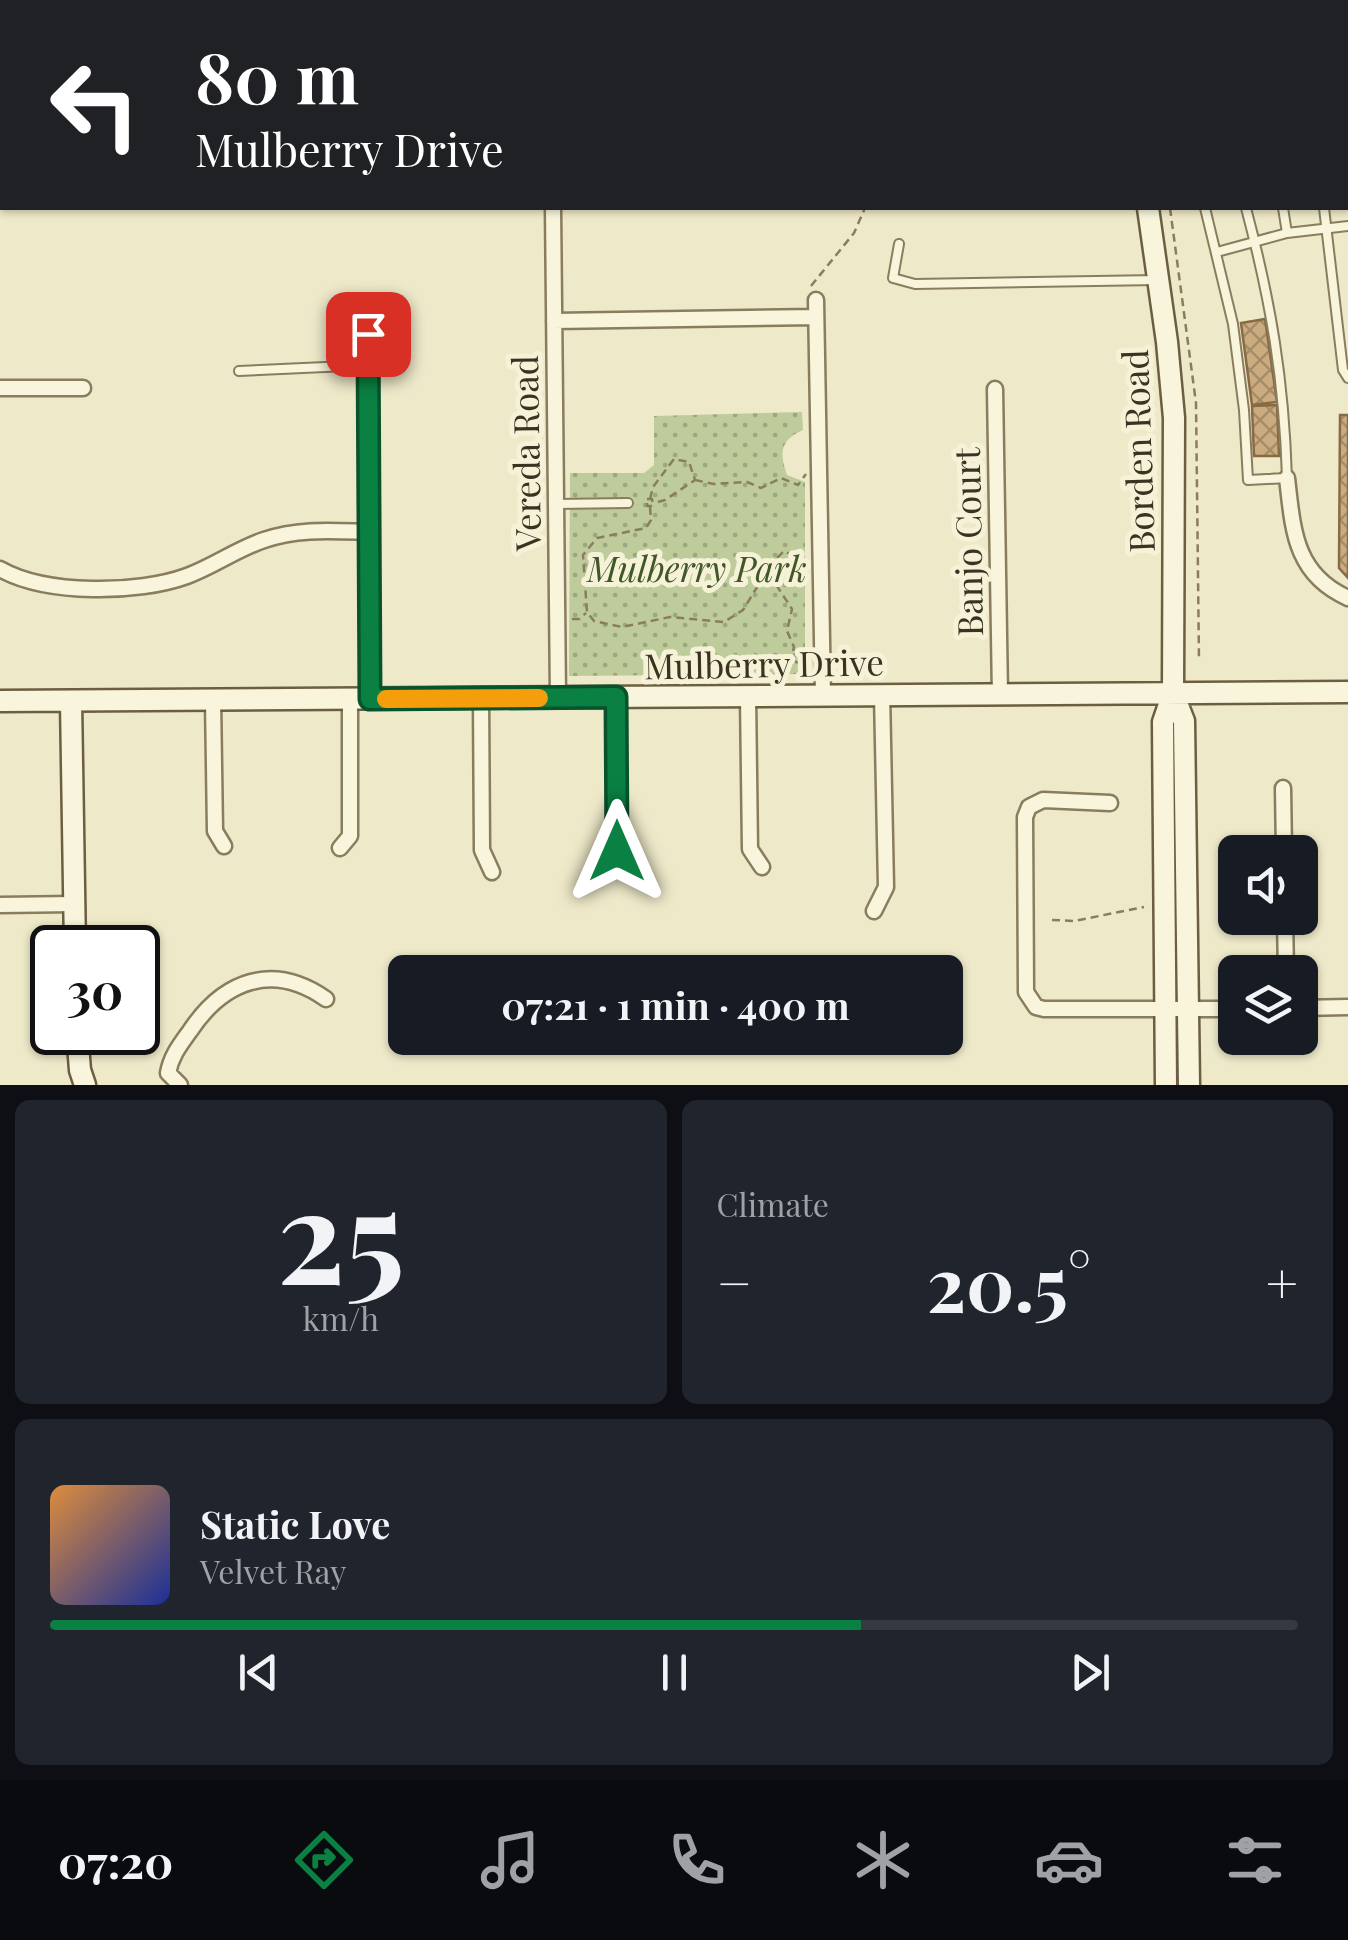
<!DOCTYPE html>
<meta charset="utf-8">
<style>
:root{--surface:#171b24;--page:#20242c;--text:#f1f3f6;--muted:#9ea1a6;--line:#363941;--accent:#0b8043}
body{margin:0;font-family:"Playfair Display",serif;background:var(--page);color:var(--text);height:100vh;display:flex;flex-direction:column;font-size:38px;white-space:nowrap}
*{box-sizing:border-box;margin:0}
p{font-size:32px;color:var(--muted)}
.icon{flex:none;width:55px;height:55px;fill:none;stroke:currentColor;stroke-width:2;stroke-linecap:round;stroke-linejoin:round}
.map{position:relative;height:1085px;overflow:hidden}
.details{display:flex;flex-direction:column;gap:15px;padding:15px;background:#0d0f14;flex:1}
.details>*{flex:none}
.guide{position:absolute;left:0px;top:0px;width:1350px;height:210px;box-shadow:0 2px 8px #0004;background:#202124;color:#fff;overflow:hidden}
.tools{position:absolute;left:1218px;top:835px;display:grid;gap:20px}
.tools a{display:grid;place-items:center;width:100px;height:100px;border-radius:15px;background:var(--surface);box-shadow:0 2px 8px #0004;font-size:50px}
.speed{position:absolute;left:30px;top:925px;display:flex;gap:20px;font-size:50px;font-weight:700;text-align:center}
.speed>*{display:grid;place-content:center;width:130px;height:130px;border-radius:50%;background:var(--surface);box-shadow:0 2px 8px #0004;line-height:1}
.speed .limit{border:5px solid #111;border-radius:15px;background:#fff;color:#111}
.pin{position:absolute;display:grid;place-items:center;width:85px;height:85px;color:#fff;margin:-42px;border-radius:20px;box-shadow:0 5px 15px #0006}
.me{position:absolute;width:110px;margin:-55px;rotate:0deg;stroke-linejoin:round;filter:drop-shadow(0 0 8px #0008)}
.turn{display:flex;align-items:center;gap:35px;height:210px;padding:0 30px;font-size:45px}
.turn .icon{width:130px;height:130px;stroke-width:2.5}
.turn b{display:block;font-size:70px;line-height:85px}
.big{font-size:75px;font-weight:700;line-height:1.1}
.details .widget{flex:1;display:flex;flex-direction:column;justify-content:center;gap:15px;min-width:0;padding:0 35px;border-radius:15px;background:var(--page)}
.details .dial{align-items:center;gap:0}
.dial b{font-size:130px;line-height:1}
.song{display:flex;align-items:center;gap:30px}
.cover{width:120px;height:120px;border-radius:15px;background:linear-gradient(135deg,hsl(30 70% 55%),hsl(230 70% 35%))}
.played{height:10px;border-radius:5px;background:linear-gradient(90deg,var(--accent) 65%,var(--line) 65%)}
.keys{display:flex;justify-content:space-around;direction:ltr}
.heat{display:flex;justify-content:space-between;align-items:center;font-size:55px;direction:ltr}
.details .tiles{flex:1;display:grid;gap:15px;grid-template-columns:1fr 1fr}
.widget:last-child{grid-column:span 2}
.trip{position:absolute;left:388px;top:955px;width:575px;height:100px;border-radius:15px;background:var(--surface);box-shadow:0 2px 8px #0004;font-weight:700;line-height:100px;text-align:center}
.tabs{display:flex;height:160px;justify-content:space-around;align-items:center;background:#090b0e;color:var(--muted)}
.tabs .icon{width:70px;height:70px}
.tabs .selected{color:var(--accent)}
.tabs b{font-size:45px;color:var(--text)}
.map>svg:first-child{display:block}
.grass{fill:url(#grass-dots)}
.building{fill:url(#building-cross-hatch);stroke:#886b44;stroke-width:2.5}
.lines{fill:none;stroke-linecap:round;stroke-linejoin:round}
.lane-casing{stroke:#8a7d5e;stroke-width:12}
.street-casing{stroke:#8a7d5e;stroke-width:19}
.secondary-casing{stroke:#6c5e41;stroke-width:25}
.path{stroke:#8a7d5e;stroke-width:2.5;stroke-dasharray:8 5;stroke-linecap:butt}
.lane{stroke:#f8f5dc;stroke-width:8}
.street{stroke:#f8f5dc;stroke-width:14}
.secondary{stroke:#f8f5dc;stroke-width:20}
.route-casing{stroke:#07532c;stroke-width:25}
.route{stroke:#0b8043;stroke-width:18}
.slow{stroke:#f59e0b;stroke-width:18}
.labels{text-anchor:middle;dominant-baseline:central;stroke-width:10;stroke-linejoin:round;paint-order:stroke}
.street-label{font-size:35px;fill:#3b3221;stroke:#f5f2d8}
.park-label{font-size:35px;font-style:italic;fill:#425728;stroke:#f5f2d8}
</style>
<div class="map">
<svg width="1348" height="1085" viewBox="0 0 1348 1085">
<defs>
<pattern id="grass-dots" width="8" height="8" patternUnits="userSpaceOnUse" patternTransform="scale(2.5)"><rect width="8" height="8" fill="#becc9c"/><path d="M2 2h.1M6 6h.1" fill="none" stroke="#9ca67f" stroke-width="1.8" stroke-linecap="round"/></pattern>
<pattern id="building-cross-hatch" width="8" height="8" patternUnits="userSpaceOnUse" patternTransform="scale(2.5)"><rect width="8" height="8" fill="#cbac80"/><path d="M0 0l8 8M0 8l8-8" fill="none" stroke="#a68d68"/></pattern>
</defs>
<rect width="100%" height="100%" fill="#eee9c9"/>
<path class="grass" d="M802,412L803,430C780,440 779,453 787,475L805,482V674L569,676L570,473H644L654,465V416Z"/>
<path class="building" d="M1265,319L1277,402L1252,405L1241,323Z
M1277,405L1279,456H1254L1252,406Z
M1340,415H1348V578L1339,568Z"/>
<g class="lines">
<defs>
<path id="lane" d="M890,2V0
M1348,62V61
M1348,122V126
M1348,189V188
M1205,208L1233,324L1244,410L1248,480L1287,478C1284,379 1271,303 1246,208
M1283,208L1287,233
M1324,208L1343,370L1348,378
M899,244L893,278L915,284L1158,280
M1217,252L1287,233L1348,226
M239,371L369,365
M556,504L628,503"/>
<path id="street" d="M18,0L20,2
M333,2L336,0
M553,208L558,698
M816,300L823,696
M368,304L370,699
M554,321L816,317
M0,388H83
M995,389L1000,695
M1287,478C1293,529 1294,574 1348,598
M0,569C46,595 138,594 187,576C214,566 237,549 264,540C299,528 333,531 370,532
M748,696L750,849L762,867
M481,698L482,850L492,872
M213,700L215,831L224,846
M1283,788L1284,852
M1110,803L1043,800L1029,807L1025,817L1026,992L1036,1007L1044,1009H1235
M340,848L350,836V699
M607,870L617,851V697
M0,905L74,904
M874,911L886,887L882,694
M1285,918L1286,972
M1300,1008L1348,1007
M180,1085L168,1073C171,1056 180,1045 190,1031C224,980 273,962 326,999"/>
<path id="secondary" d="M1093,0L1094,2
M1148,208L1167,342L1174,418L1173,693L1163,722L1166,1085
M1173,693L1184,721L1189,1085
M0,701L1348,692
M71,701L75,948
M77,1032L80,1070L85,1085"/>
</defs>
<use href="#lane" class="lane-casing"/>
<use href="#street" class="street-casing"/>
<use href="#secondary" class="secondary-casing"/>
<path class="path" d="M587,0L590,2
M1117,0L1118,2
M1170,208L1196,403L1199,661
M811,286L854,233L865,208
M695,480L714,484L747,482L761,488L781,478L798,485L806,474
M647,499H652L653,506H647Z
M650,499L653,487L674,459L689,462L695,480L665,500L654,503
M650,507L651,520L646,528L597,538L583,555L587,612L594,621L622,627L670,617L724,622L743,610L764,576
M765,567L770,571L767,576L761,573Z
M768,567L784,551L806,562
M769,574L792,609L787,631L794,647L791,659
M572,619H579L586,613
M792,660L807,667
M1052,920L1074,921L1144,907"/>
<use href="#lane" class="lane"/>
<use href="#street" class="street"/>
<use href="#secondary" class="secondary"/>
</g>
<g class="lines">
<defs>
<path id="route" d="M368,334L370,699L616,697L617,851"/>
</defs>
<use href="#route" class="route-casing"/>
<use href="#route" class="route"/>
<path class="slow" d="M386,699L539,698"/>
</g>
<g class="labels">
<g class="street-label">
<text transform="translate(1137 451) rotate(-92)">Borden Road</text>
<text transform="translate(525 453) rotate(-91)">Vereda Road</text>
<text transform="translate(967 542) rotate(-91)">Banjo Court</text>
<text transform="translate(764 663) rotate(-1)">Mulberry Drive</text>
</g>
<g class="park-label">
<text x="697" y="567">Mulberry Park</text>
</g>
</g>
</svg>
<div class="tools">
<a><svg class="icon" aria-label="sound" viewBox="0 0 24 24"><path d="M4 9h4l5-4v14l-5-4H4zM17 9q2 3 0 6"/></svg></a>
<a><svg class="icon" aria-label="layers" viewBox="0 0 24 24"><path d="M12 4l9 5-9 5-9-5zM3 14l9 5 9-5"/></svg></a>
</div>
<div class="speed"><div class="limit">30</div></div>
<div class="pin" style="left:368px;top:334px;background:#d93025"><svg class="icon" aria-label="arrive" viewBox="0 0 24 24"><path d="M6 21V4h12l-3 4 3 4H6"/></svg></div>
<svg class="me" style="left:617px;top:851px" viewBox="-20 -20 40 40"><path d="M0-17L14 15 0 8-14 15z" fill="#0b8043" stroke="#fff" stroke-width="4"/></svg>
<div class="trip">07:21 · 1 min · 400 m</div>
<div class="guide">
<div class="turn"><svg class="icon" aria-label="left" viewBox="0 0 24 24"><path d="M17 20v-9H6M10 6l-5 5 5 5"/></svg><div><b>80 m</b>Mulberry Drive</div></div>
</div>
</div>
<section class="details">
<div class="tiles">
<div class="widget dial"><b>25</b><p>km/h</p></div>
<div class="widget"><p>Climate</p>
<div class="heat"><a>−</a><b class="big">20.5°</b><a>+</a></div>
</div>
<div class="widget">
<div class="song"><i class="cover"></i><div><b>Static Love</b><p>Velvet Ray</p></div></div>
<div class="played"></div>
<div class="keys"><svg class="icon" aria-label="previous" viewBox="0 0 24 24"><path d="M18 5L8 12l10 7zM5 5v14"/></svg><svg class="icon" aria-label="pause" viewBox="0 0 24 24"><path d="M8 5v14M16 5v14"/></svg><svg class="icon" aria-label="next" viewBox="0 0 24 24"><path d="M6 5l10 7-10 7zM19 5v14"/></svg></div>
</div>
</div>
</section>
<nav class="tabs">
<b>07:20</b>
<svg class="icon selected" aria-label="directions" viewBox="0 0 24 24"><path d="M12 3l9 9-9 9-9-9zM9 14v-3h6M13 9l2 2-2 2"/></svg>
<svg class="icon" aria-label="music" viewBox="0 0 24 24"><path d="M9 18V5l10-2v13"/><circle cx="6" cy="18" r="3"/><circle cx="16" cy="16" r="3"/></svg>
<svg class="icon" aria-label="phone" viewBox="0 0 24 24"><path d="M5 4h4l2 5-3 2q2 4 5 5l2-3 5 2v4C11 20 4 13 5 4z"/></svg>
<svg class="icon" aria-label="climate" viewBox="0 0 24 24"><path d="M12 3v18M4 7l16 10M4 17L20 7"/></svg>
<svg class="icon" aria-label="car" viewBox="0 0 24 24"><path d="M5 17H2v-5l4-1 3-4h7l3 4 3 1v5h-3M9 17h6M6 11h13"/><circle cx="7" cy="17" r="2"/><circle cx="17" cy="17" r="2"/></svg>
<svg class="icon" aria-label="filters" viewBox="0 0 24 24"><path d="M4 7h16M4 17h16"/><circle cx="9" cy="7" r="2"/><circle cx="15" cy="17" r="2"/></svg>
</nav>
